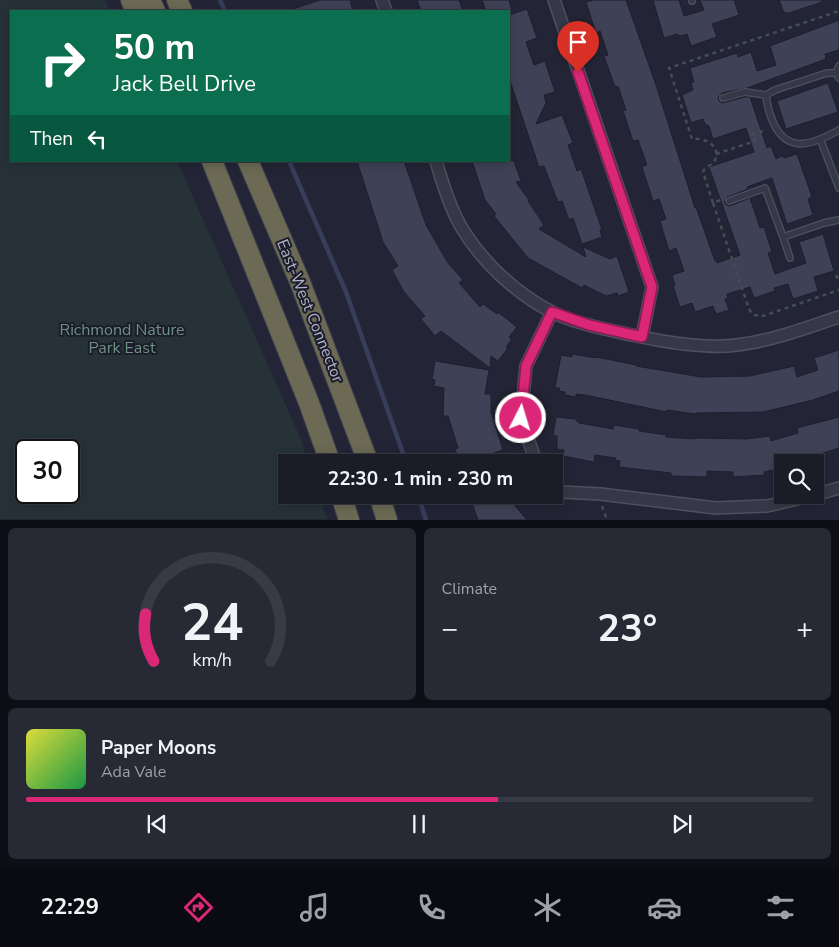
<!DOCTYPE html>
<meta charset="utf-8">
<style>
:root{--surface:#1a1c28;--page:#272934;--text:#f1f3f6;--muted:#9fa1a8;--line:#383a45;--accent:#db2777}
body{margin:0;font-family:"Nunito Sans",sans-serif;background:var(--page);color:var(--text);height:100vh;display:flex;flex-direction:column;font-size:19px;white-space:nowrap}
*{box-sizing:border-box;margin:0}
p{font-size:16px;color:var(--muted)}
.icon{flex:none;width:28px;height:28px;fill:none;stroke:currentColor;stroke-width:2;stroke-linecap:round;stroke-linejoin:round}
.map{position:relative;height:520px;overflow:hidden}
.side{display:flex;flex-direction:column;gap:8px;padding:8px;background:#0e0f16;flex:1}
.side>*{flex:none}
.top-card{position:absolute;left:10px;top:10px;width:500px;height:152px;border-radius:0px;box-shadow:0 2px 12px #0003,0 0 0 1px var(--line);background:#0b6e4f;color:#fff;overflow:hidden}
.controls{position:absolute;left:774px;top:454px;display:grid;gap:10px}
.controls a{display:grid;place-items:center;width:50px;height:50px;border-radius:0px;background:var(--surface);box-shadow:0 2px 12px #0003,0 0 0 1px var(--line);font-size:25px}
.speed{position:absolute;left:15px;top:439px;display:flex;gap:10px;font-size:25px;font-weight:700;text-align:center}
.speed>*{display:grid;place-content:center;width:65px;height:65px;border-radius:50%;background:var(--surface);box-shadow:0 2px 12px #0003,0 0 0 1px var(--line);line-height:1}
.speed .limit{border:2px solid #111;border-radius:8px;background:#fff;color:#111}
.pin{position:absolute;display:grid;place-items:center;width:42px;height:42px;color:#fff;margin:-51px -21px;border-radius:50% 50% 50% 0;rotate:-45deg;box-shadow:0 0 5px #0007}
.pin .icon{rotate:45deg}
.me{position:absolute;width:55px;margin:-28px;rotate:5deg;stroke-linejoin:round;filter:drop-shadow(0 0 4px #0008)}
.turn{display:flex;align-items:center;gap:18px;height:105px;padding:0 20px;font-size:22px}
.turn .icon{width:65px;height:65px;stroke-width:2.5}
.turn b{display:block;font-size:35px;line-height:42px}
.then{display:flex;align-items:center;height:48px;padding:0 20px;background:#0003;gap:10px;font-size:19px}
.big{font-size:38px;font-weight:700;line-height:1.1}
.side .card{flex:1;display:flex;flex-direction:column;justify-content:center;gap:8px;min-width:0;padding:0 18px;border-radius:8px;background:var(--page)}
.side .dial{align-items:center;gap:0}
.dial svg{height:130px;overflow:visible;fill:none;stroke:var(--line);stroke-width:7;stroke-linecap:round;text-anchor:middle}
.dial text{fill:var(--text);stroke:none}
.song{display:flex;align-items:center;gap:15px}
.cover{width:60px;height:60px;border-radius:8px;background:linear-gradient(135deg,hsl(60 70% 55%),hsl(140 70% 35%))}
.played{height:5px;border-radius:2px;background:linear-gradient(90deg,var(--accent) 60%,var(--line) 60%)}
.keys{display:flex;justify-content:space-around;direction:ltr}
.heat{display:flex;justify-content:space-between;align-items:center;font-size:28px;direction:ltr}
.side .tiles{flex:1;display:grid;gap:8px;grid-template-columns:1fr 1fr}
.card:last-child{grid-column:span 2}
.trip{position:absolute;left:278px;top:454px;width:285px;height:50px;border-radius:0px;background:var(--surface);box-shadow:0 2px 12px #0003,0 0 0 1px var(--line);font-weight:700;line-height:50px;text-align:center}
.tabs{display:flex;height:80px;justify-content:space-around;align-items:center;background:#0a0b10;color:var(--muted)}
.tabs .icon{width:35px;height:35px}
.tabs .selected{color:var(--accent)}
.tabs b{font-size:22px;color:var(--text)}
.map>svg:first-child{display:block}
.green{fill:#263238;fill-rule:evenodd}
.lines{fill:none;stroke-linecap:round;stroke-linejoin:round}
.stream{stroke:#383d5c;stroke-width:4.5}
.building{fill:#3f4256;stroke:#1e1f2e}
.lane-casing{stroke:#4e505f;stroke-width:8}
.street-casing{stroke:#4e505f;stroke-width:14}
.highway-casing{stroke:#3e404f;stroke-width:22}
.path{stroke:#424d55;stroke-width:2.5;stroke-dasharray:4 4;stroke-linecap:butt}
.lane{stroke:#363847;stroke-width:5.5}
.street{stroke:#363847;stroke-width:11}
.highway{stroke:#6c6a54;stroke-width:20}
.route-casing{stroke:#8e194d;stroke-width:12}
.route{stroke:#db2777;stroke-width:9}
.labels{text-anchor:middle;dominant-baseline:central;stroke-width:4;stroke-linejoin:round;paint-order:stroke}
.street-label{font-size:16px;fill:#b1b3c3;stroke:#1c1d2c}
.park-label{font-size:16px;fill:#6b917f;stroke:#1c1d2c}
</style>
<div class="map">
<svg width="839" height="520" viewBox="0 0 839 520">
<rect width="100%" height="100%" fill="#232536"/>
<path class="green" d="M0,0H105L110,11H11V161H177L300,437L308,462H286V495H319L327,519H0ZM26,450H69V492H26Z"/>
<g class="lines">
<path class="stream" d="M220,0L225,11
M289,161L346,292L406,462
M418,495L426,520"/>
</g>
<path class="building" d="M320,0H350L353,11H293V9Z
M417,0H459L463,11H421Z
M482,0H509L512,11H486Z
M594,0H626L656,85L695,208L696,207L715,261H716L717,263L740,255L709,167L754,152L746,128L713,139L709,126L705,124L703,119L691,123L682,95L693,90L691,83L694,82L690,68L737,53L738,57L751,52L757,71L776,65L770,46L839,20V50L825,54L826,59L747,88L722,93L718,97L719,101L722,103L745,97H750L767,148L771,146L776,159L782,156L784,158L797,154L812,197L808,199L813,215L787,224L772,178L747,187L748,189L727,197L724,202L726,205L730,206L750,198L760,228L764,227L772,252L768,253L775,274L806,263L799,242L823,234L834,271L814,277L818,291L793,299L788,284L774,288L775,291L754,298L750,287L727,294L728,298L725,299L729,310L716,314L713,306L695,312L692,303L680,307L673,286L675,285L672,275L684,271L676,248L669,251L660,221L666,219L659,199L653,201L642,167L647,165L638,140L633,141L623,111L626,110L618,86L615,87L604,56L608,55L600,31L596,33L591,18L586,2Z
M653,0H679L684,16L704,10L700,0H734L739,15L712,24L717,37L691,46L687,34L680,36L677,34L664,38Z
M779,0H822V2L786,14V12L784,13Z
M527,9L537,38L526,42L534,65L545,61L555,92L544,95L546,103L536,124L562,115L573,143L568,145L577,171L581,169L602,230H600L602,237L582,244L573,218L569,220L562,201L558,202L544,166L539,167L509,78V15Z
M828,83L838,112L786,129L777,101Z
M357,161H404L426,225L448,263L463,280L459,283L480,307L483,304L497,314L498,312L517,327L509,337L512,339L506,347L508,348L498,361L491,356L490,368L441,331L435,336L421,319L425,316L404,292L392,270L398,266L383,242Z
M472,161H514L521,181L516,182L529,200L528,201L544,225L539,229L586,257L583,247L610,259L617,256L629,292L618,296L617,293L606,296L584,285L582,288L528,258L494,216L496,214L485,200Z
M839,350V391L813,400L763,412L696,413L695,414L667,410V412L585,395L576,394V397L565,395V392L559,391L560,388H555L561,355L572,357V354L596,358V357L636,365V366L701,377L750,376L794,366L797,377L818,370L814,358Z
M435,361L489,370L485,394H491V412L503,450L488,455L490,462H459L455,449L458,448L448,416H443L444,388L434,386L435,380L432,379Z
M556,417L575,419L579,423L613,429L614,425L639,429V431L666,435V437L695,439V438L746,439L770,436L771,441L798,433L797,428L839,417V448L820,454L823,462H782V468L764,472L765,475L733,477V472L707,471V477L671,476V473L619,467L620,461L615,460L616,458L595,455L594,462L563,456L564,450L557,449V436L553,435Z
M477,495H506L527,520H478L470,497Z"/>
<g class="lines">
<defs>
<path id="lane" d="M692,0V1
M836,73L839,66
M839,78L836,73H827L775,90L766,95C767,105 769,113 773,122C787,155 814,144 839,130
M723,98L745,92L766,95
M821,141L839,188
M729,201L765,188L783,237L824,223L838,220
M783,237L790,258"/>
<path id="street" d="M382,0L386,11
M554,0L652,287L642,337
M436,161C442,182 449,205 460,225C481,261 515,293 552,312C577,324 605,329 632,335C664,342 705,349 737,345C772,341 805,328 839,317
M536,462L521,418L526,366L552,312
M554,485L562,492L600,494L716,508L767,506L814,495
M815,495L839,488"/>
<path id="highway" d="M131,0L136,11
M150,0L155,11
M177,0L182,11
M212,161L309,403L330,462
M248,161L300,282L368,462
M341,495L349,520
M379,495L387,520"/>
</defs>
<use href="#lane" class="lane-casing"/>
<use href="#street" class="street-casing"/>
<use href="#highway" class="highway-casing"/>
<path class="path" d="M716,154L755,141L752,134L767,130
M720,200L713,203L703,172C705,166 710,167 714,162C723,146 704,137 692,139L669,68L839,11
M713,203L749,309L753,315L763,316L839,290
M836,275L839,282
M602,506L607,520"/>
<use href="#lane" class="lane"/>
<use href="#street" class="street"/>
<use href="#highway" class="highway"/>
</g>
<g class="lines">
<defs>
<path id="route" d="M521,418L526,366L552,312L589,325L642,337L652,287L578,72"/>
</defs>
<use href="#route" class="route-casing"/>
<use href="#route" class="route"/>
</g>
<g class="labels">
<g class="street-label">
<text transform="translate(310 311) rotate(68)">East-West Connector</text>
</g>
<g class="park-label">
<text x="122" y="330">Richmond Nature<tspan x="122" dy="18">Park East</tspan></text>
</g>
</g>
</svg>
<div class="controls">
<a><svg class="icon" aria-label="search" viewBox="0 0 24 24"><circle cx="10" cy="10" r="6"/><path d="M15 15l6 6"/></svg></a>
</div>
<div class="speed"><div class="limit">30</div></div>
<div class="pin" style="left:578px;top:72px;background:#d93025"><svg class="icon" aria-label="arrive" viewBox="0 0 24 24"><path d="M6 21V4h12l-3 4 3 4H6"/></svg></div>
<svg class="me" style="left:521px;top:418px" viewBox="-20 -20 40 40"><circle r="17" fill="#db2777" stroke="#fff" stroke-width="3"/><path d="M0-11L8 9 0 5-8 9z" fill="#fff"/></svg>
<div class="trip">22:30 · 1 min · 230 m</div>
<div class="top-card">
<div class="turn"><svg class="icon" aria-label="right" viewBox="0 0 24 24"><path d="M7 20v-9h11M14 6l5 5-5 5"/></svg><div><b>50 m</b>Jack Bell Drive</div></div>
<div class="then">Then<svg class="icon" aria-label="left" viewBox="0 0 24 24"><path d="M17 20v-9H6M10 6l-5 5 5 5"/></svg></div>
</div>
</div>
<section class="side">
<div class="tiles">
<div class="card dial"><svg viewBox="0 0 100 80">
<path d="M14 69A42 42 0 1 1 86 69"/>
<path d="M14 69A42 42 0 0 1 9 40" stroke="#db2777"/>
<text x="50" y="56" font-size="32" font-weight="700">24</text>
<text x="50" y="72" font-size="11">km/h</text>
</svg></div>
<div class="card"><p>Climate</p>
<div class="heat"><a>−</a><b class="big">23°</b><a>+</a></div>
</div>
<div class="card">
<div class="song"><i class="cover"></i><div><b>Paper Moons</b><p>Ada Vale</p></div></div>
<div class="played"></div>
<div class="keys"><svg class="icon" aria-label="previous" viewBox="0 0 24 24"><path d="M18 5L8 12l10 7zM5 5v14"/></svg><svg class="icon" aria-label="pause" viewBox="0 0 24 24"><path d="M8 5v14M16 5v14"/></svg><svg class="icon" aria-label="next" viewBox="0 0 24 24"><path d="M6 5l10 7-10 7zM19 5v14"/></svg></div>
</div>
</div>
</section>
<nav class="tabs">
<b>22:29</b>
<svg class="icon selected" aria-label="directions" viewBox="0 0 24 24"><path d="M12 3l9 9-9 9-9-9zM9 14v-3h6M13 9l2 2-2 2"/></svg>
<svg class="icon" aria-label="music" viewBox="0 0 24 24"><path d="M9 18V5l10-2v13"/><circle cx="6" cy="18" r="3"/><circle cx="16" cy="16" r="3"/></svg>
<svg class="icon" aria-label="phone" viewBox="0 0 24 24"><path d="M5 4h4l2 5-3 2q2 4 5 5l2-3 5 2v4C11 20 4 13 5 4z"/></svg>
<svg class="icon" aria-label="climate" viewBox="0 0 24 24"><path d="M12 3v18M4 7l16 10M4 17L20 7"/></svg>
<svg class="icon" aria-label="car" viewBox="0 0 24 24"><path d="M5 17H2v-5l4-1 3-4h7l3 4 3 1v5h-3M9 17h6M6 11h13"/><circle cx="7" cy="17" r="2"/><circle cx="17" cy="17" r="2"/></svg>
<svg class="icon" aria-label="filters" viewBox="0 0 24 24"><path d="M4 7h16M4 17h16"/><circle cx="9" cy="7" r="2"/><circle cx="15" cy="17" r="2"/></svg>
</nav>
